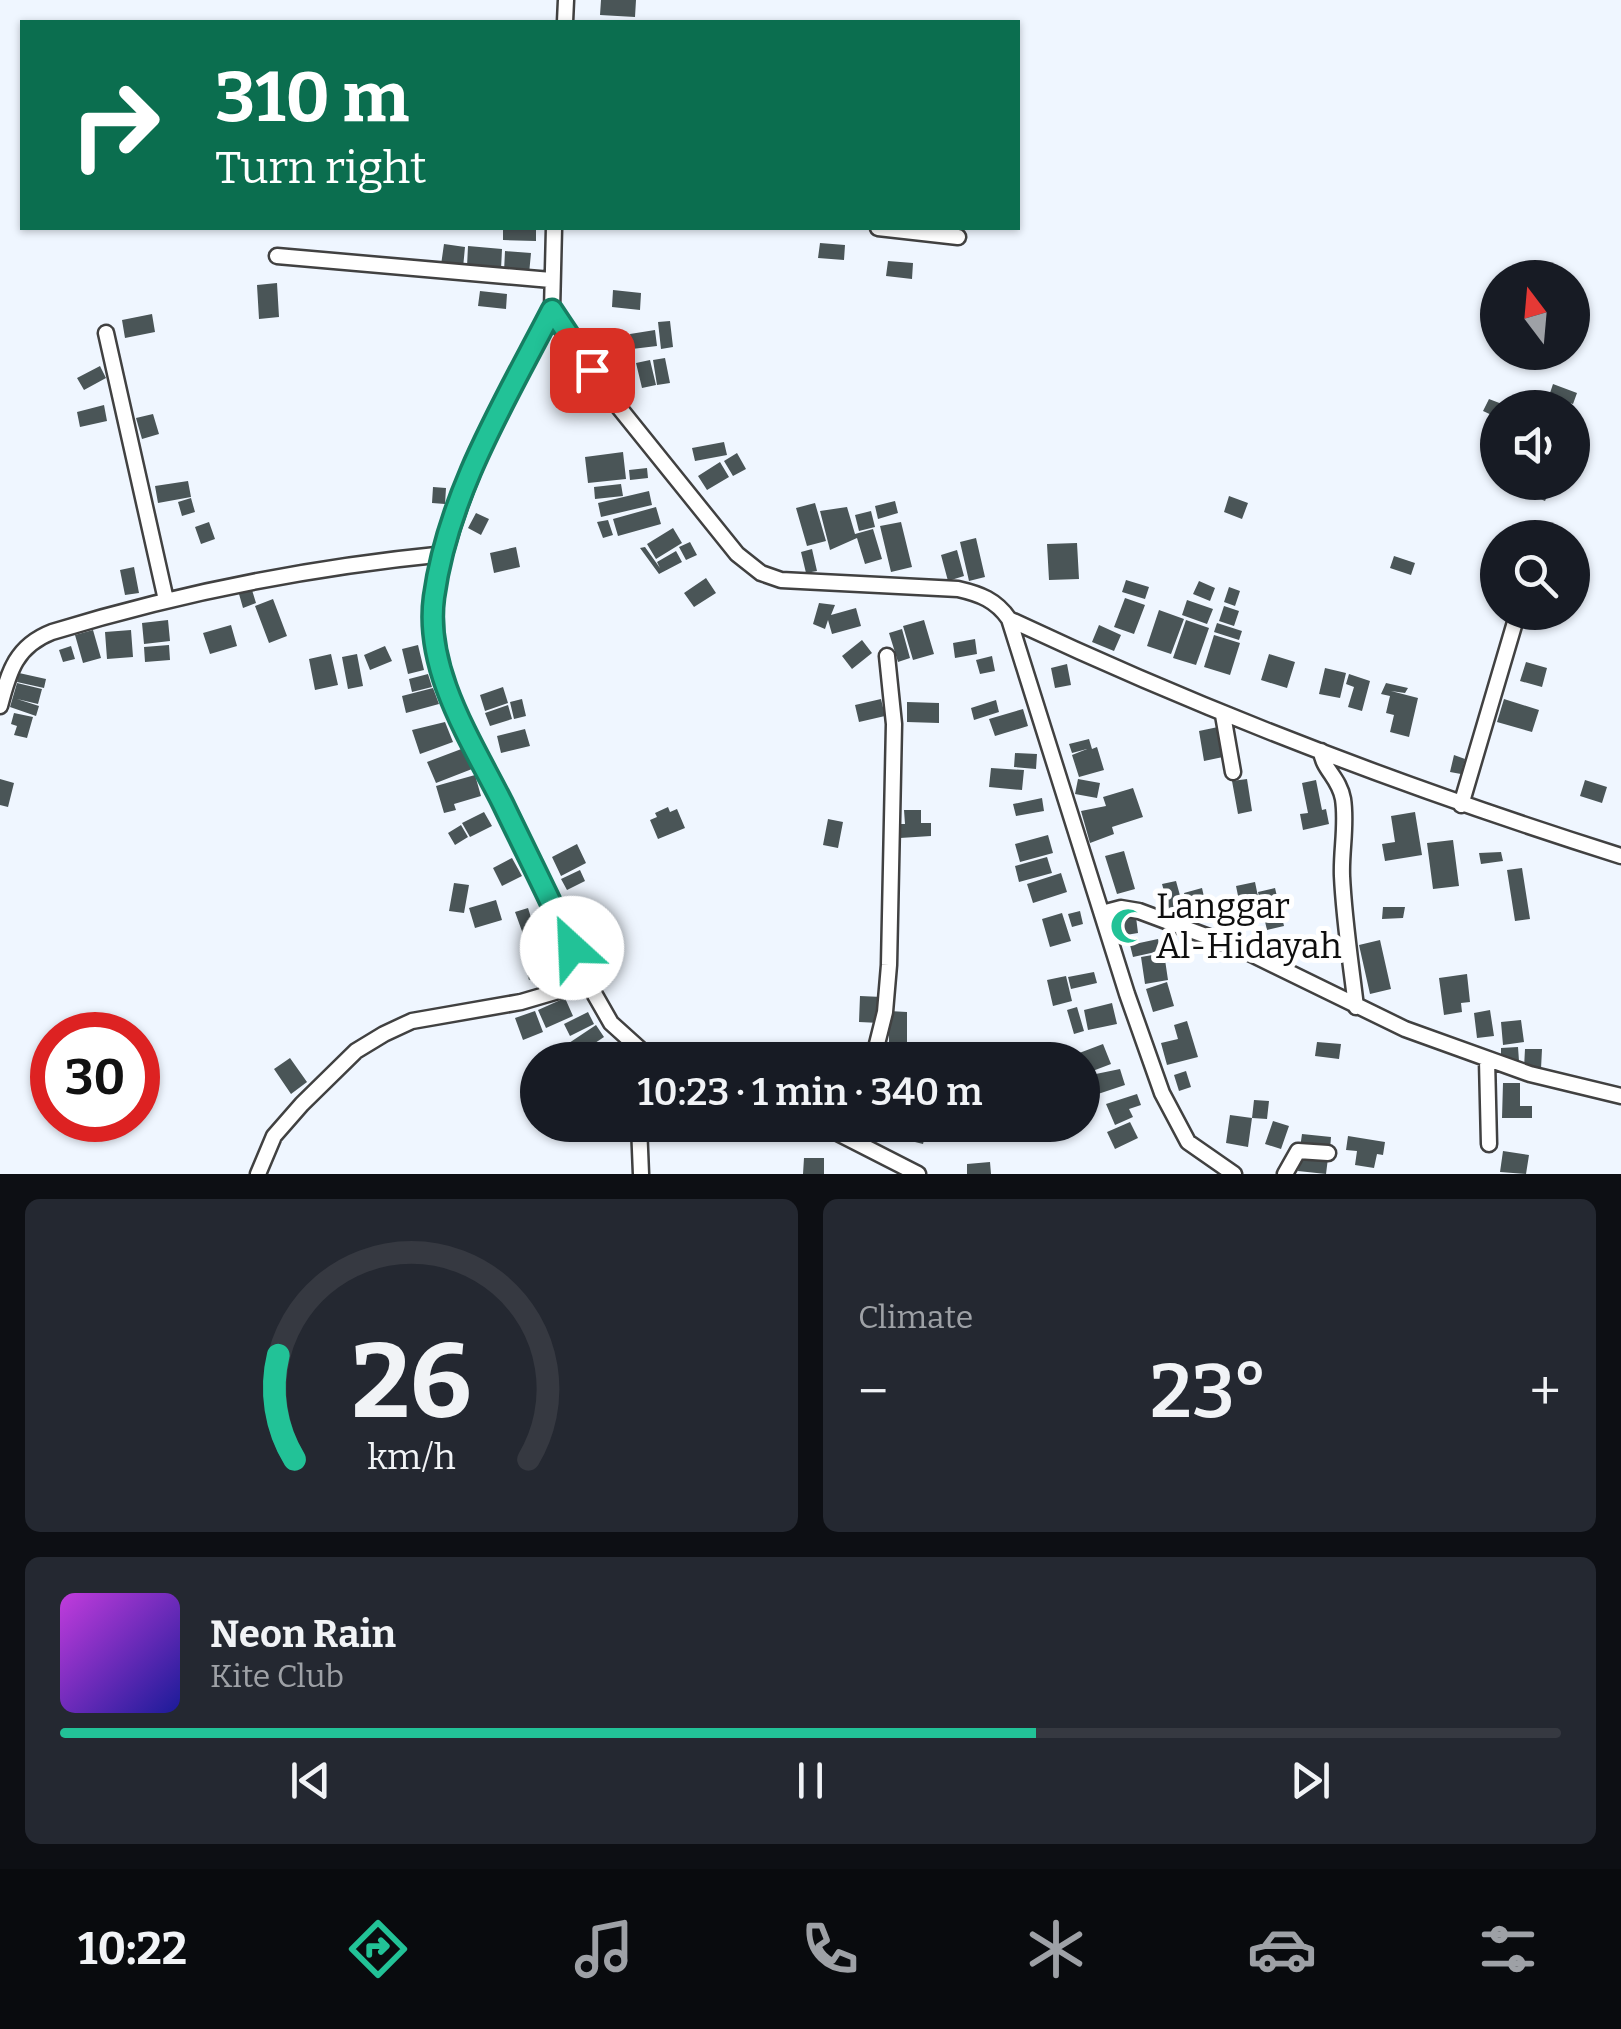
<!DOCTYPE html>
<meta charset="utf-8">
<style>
:root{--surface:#171b24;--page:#242831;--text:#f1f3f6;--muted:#9ea1a6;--line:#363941;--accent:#22c297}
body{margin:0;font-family:Bitter,serif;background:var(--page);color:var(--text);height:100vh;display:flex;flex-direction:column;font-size:38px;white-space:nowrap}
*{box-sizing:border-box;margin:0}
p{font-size:32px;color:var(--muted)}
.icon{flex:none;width:55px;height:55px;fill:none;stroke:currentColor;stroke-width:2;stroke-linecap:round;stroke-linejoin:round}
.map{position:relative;height:1174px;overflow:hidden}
.details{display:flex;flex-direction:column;gap:25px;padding:25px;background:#0d0f14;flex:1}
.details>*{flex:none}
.banner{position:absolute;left:20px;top:20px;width:1000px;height:210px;border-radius:0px;box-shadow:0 2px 8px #0004;background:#0b6e4f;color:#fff;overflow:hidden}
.needle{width:65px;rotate:344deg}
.controls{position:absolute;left:1480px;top:260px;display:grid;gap:20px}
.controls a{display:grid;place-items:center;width:110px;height:110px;border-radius:50%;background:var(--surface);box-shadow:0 2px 8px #0004;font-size:50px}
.speed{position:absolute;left:30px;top:1012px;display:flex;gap:20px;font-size:50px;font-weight:700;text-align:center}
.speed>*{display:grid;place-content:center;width:130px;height:130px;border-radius:50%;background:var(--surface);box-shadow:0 2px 8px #0004;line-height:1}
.speed .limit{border:15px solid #d22;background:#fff;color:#111}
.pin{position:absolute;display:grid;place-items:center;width:85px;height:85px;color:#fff;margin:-42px;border-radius:20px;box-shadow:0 5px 15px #0006}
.me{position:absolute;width:110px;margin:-55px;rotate:335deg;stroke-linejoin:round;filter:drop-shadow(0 0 8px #0008)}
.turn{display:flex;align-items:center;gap:35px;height:210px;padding:0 30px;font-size:45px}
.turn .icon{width:130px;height:130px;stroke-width:2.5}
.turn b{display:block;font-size:70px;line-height:85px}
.big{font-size:75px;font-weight:600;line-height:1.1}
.details .widget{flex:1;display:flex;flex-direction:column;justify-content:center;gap:15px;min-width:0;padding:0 35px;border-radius:15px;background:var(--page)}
.details .dial{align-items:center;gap:0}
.dial svg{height:260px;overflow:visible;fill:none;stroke:var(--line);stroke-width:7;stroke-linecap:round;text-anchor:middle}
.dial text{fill:var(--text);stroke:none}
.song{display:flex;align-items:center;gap:30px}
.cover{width:120px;height:120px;border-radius:15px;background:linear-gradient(135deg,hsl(290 70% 55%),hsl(240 70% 35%))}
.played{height:10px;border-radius:5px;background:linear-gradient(90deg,var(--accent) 65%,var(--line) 65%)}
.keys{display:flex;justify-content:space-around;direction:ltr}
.heat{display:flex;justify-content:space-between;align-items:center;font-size:55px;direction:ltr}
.details .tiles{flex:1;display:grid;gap:25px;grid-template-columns:1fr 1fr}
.widget:last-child{grid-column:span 2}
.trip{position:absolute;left:520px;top:1042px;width:580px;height:100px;border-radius:50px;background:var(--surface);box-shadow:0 2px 8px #0004;font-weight:600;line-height:100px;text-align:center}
.menu{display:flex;height:160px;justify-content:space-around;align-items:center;background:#090b0e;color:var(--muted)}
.menu .icon{width:70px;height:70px}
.menu .current{color:var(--accent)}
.menu b{font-size:45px;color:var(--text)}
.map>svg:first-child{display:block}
.building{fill:#4a5557}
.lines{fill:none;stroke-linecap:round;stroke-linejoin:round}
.street-casing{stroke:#414141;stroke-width:19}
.street{stroke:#fff;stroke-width:14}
.route-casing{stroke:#167e62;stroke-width:25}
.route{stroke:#22c297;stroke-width:18}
.labels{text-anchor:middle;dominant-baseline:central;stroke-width:10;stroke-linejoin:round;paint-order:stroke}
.poi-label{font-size:35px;fill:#0e0e0e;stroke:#fff;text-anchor:start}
</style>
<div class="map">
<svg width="1621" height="1174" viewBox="0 0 1621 1174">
<rect width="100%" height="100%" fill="#eff6ff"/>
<path class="building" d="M601,0H636L635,17L600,15Z
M503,229H536V241L503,240Z
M820,243L845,245L844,260L818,258Z
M444,244L465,247L463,268L441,265Z
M468,246L502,249L501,270L467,267Z
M505,251L531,253L529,274L504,272Z
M888,261L913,263L912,279L886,276Z
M277,283L279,317L259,319L257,285Z
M613,290L641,293L640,310L612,307Z
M480,291L507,294L506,309L478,306Z
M152,314L155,332L125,338L122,320Z
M670,321L673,347L661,349L658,322Z
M655,330L657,346L632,349L630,334Z
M665,358L670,383L657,385L653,360Z
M650,360L656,385L642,388L636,363Z
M100,366L106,378L84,390L77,378Z
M1553,384L1577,393L1573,404L1549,396Z
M1489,399L1502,404L1498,408L1496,417L1483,411Z
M104,405L107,421L80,427L77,412Z
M153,414L159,434L142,439L136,418Z
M724,442L727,455L695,461L692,448Z
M623,452L626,479L588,483L585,457Z
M737,453L746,469L733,476L724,461Z
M720,462L729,477L707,490L698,476Z
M647,468L648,478L630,480L629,470Z
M188,481L191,497L158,503L155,486Z
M1530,482L1552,485L1545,501L1525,492Z
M621,484L623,496L595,499L594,487Z
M433,487L446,488L445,504L432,503Z
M649,491L652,505L601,517L598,503Z
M1229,496L1248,503L1242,519L1224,512Z
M191,498L195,512L182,516L178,502Z
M895,501L898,513L878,519L875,506Z
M815,503L826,541L807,546L796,508Z
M656,507L661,524L618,536L613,519Z
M847,507L855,534L873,529L882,559L865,564L857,538L830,550L820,511Z
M871,511L875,527L859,531L855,515Z
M476,513L489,519L481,535L468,528Z
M608,520L613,535L603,538L597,522Z
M209,522L215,539L201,544L195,527Z
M901,522L912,567L891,572L880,526Z
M673,528L682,543L656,559L647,544Z
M976,538L985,577L969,581L960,542Z
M690,542L697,555L686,560L679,547Z
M1077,543L1079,579L1049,580L1047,544Z
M516,547L520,567L494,573L490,553Z
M645,547L660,568L657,562L676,551L682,562L659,574L640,548Z
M812,549L817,571L806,573L801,552Z
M957,550L964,576L948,581L941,555Z
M1394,556L1415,563L1411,575L1390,568Z
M134,567L139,593L125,595L120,570Z
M706,578L716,593L694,607L684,593Z
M1126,580L1149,587L1145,599L1122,592Z
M1199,581L1215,588L1210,601L1193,594Z
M1229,587L1240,591L1235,606L1224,602Z
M252,590L256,603L243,608L239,594Z
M1125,598L1145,605L1134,634L1114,627Z
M273,599L287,636L269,643L255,606Z
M1187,600L1213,609L1207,624L1182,615Z
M819,603L835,605L831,615L856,608L861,626L832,634L828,620L825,629L813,624Z
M1224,606L1239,611L1234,626L1219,621Z
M1159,610L1184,619L1171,654L1147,646Z
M168,620L170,641L144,644L142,623Z
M924,620L934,654L913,660L903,626Z
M1186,620L1209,628L1196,665L1173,658Z
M1217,623L1242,631L1239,640L1214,632Z
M231,625L237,646L210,654L203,633Z
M1099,625L1121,635L1114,651L1092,642Z
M902,629L910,658L898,662L889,633Z
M93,630L101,658L83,663L75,635Z
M131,630L133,657L107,659L105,632Z
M1214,635L1240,643L1230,675L1204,667Z
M975,639L977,654L955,658L953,643Z
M862,640L872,653L852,669L842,656Z
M169,645L170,660L145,662L144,647Z
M418,645L424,670L408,674L402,649Z
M71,646L75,659L63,662L59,650Z
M385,646L392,661L370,670L364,655Z
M331,654L338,685L315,690L309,659Z
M357,654L363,686L348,689L342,657Z
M1269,654L1295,662L1287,688L1261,680Z
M992,656L995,671L980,674L976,660Z
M1526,662L1547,668L1542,687L1520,681Z
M1067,664L1071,685L1055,688L1051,668Z
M1325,668L1346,673L1340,698L1319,694Z
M19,673L46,679L44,688L17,682Z
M428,674L432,687L412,692L409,679Z
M1349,674L1370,681L1362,711L1348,707L1354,687L1346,684Z
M17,683L42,689L38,704L17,699L39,706L36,716L10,707Z
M1386,683L1408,688L1405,693L1391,691L1418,698L1409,737L1390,732L1394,715L1386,713L1390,696L1381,694Z
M503,687L508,703L485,711L480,695Z
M433,688L439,704L406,713L402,696Z
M522,699L526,716L514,719L510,702Z
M881,699L885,716L859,722L855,705Z
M1504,699L1539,710L1532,732L1497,722Z
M996,700L999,712L974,720L971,708Z
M907,702L939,703V723L907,722Z
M508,705L512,719L490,726L485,713Z
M1023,709L1028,726L995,736L989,719Z
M14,713L33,717L27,738L14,735L17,726L11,724Z
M445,722L453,742L420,754L412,730Z
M1218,727L1223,757L1204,761L1199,731Z
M525,729L530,746L501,753L497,736Z
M1089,739L1092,749L1097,747L1104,770L1079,777L1072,755L1087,749L1072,753L1069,744Z
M464,748L472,769L436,783L427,762Z
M1015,753L1037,754L1036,769L1014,767Z
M1454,755L1465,759L1461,774L1450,772Z
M991,768L1024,770L1022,790L989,787Z
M475,775L481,796L454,804L456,810L444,813L436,786Z
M0,779L14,783L8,807L0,805Z
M1078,779L1100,783L1097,798L1075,794Z
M1247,779L1252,811L1238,814L1232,781Z
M1316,780L1322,810L1326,809L1329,824L1303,830L1300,814L1308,813L1302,783Z
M1585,780L1607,787L1602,803L1580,796Z
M1133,788L1143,817L1112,827L1114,834L1090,843L1081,811L1106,806L1103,797Z
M1042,798L1044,811L1016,816L1013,804Z
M668,807L670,812L677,809L685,828L658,839L650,820L657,817L655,813Z
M904,810H921V823H931V836L900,838L899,824H905Z
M484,812L492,826L470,837L462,823Z
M1415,812L1422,855L1385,861L1382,844L1395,842L1391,816Z
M828,819L843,822L838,848L823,845Z
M461,825L468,837L455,845L448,833Z
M1048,835L1053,853L1020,862L1015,844Z
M1453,840L1459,886L1433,889L1427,843Z
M577,844L586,863L561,876L552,857Z
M1124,851L1135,889L1117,894L1105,856Z
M1501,852L1503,861L1481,864L1479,853Z
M1047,857L1052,873L1019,882L1015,866Z
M512,858L522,876L502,886L493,868Z
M1522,868L1530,919L1515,921L1507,870Z
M580,870L585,881L567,890L561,879Z
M1061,873L1067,892L1033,903L1027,884Z
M1176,881L1184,910L1170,913L1162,884Z
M1255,882L1263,921L1244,925L1236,886Z
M454,883L469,885L464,913L449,911Z
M1202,888L1207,910L1189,915L1184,893Z
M1275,888L1284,926L1267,930L1258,892Z
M496,900L502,920L475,928L469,908Z
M1383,907H1405L1403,918L1382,919Z
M528,908L535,930L523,934L515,912Z
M546,909L551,921L538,926L533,914Z
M1080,911L1083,924L1072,927L1068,914Z
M1062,913L1071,941L1050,947L1042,919Z
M1136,917L1138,933L1120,936L1117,919Z
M554,930L559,943L536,951L532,939Z
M1158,939L1160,951L1133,957L1130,945Z
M1380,940L1391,989L1370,994L1359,945Z
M1164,953L1168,980L1145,984L1141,957Z
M555,954L560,969L529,980L524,965Z
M565,969L570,983L554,988L549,975Z
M1094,972L1097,983L1071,989L1068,977Z
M1467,974L1470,1002L1461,1003L1462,1012L1444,1015L1439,978Z
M1066,976L1072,1001L1053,1006L1047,980Z
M1167,982L1174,1006L1153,1012L1146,989Z
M860,996L882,997L880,1023L859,1022Z
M565,998L573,1016L546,1028L538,1010Z
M1112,1003L1117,1024L1088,1030L1084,1010Z
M1077,1007L1084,1031L1074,1034L1067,1010Z
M1490,1010L1494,1036L1477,1038L1474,1013Z
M535,1011L543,1032L523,1040L515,1018Z
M889,1011L907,1012V1044H889Z
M588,1012L594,1024L570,1036L564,1024Z
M1521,1020L1524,1042L1503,1045L1501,1022Z
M1187,1021L1198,1057L1167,1065L1161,1043L1178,1039L1174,1025Z
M596,1025L604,1037L577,1055L569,1043Z
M1317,1042L1341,1044L1339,1059L1315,1056Z
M1103,1044L1111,1064L1082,1075V1060H1076L1074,1055Z
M1518,1047L1519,1061L1501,1062V1048Z
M1525,1049H1542L1541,1069L1524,1068Z
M290,1058L307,1082L291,1094L274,1069Z
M1120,1069L1125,1085L1098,1094L1091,1075Z
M1186,1071L1191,1087L1179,1091L1174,1075Z
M1503,1083H1520V1106H1532V1118H1502Z
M1137,1094L1141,1105L1129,1109L1133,1117L1115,1125L1106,1104Z
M1254,1100L1269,1101L1267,1119L1252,1118Z
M1230,1115L1252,1118L1248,1147L1226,1143Z
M1273,1121L1289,1126L1281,1149L1265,1144Z
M1130,1122L1138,1138L1115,1149L1107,1132Z
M910,1125H928L923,1144L907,1140Z
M1302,1134L1331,1137L1330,1150L1300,1148Z
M1348,1136L1385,1142L1383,1155L1377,1154L1374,1168L1355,1165L1357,1151L1346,1150Z
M1503,1151L1529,1155L1526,1174L1500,1172Z
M1300,1154L1328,1158L1326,1174L1298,1171Z
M804,1158H824V1174H803Z
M990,1162L991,1174H967V1164Z"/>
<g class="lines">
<defs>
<path id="street" d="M565,22L566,0
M554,228L552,310L613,400L737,554L761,573L781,580L958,589C980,594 996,600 1009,619L1127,994L1162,1093L1188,1142L1234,1174
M878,228L958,237
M277,256L551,280
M552,310C513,387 472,460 448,543C443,562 434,584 434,603C433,646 446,684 462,723L595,995L611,1023L652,1060
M106,333L166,600
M1009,619C1208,713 1412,790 1621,856
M0,706C9,671 16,646 52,632C179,593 312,567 445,554
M1223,715L1233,772
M1321,751C1323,770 1339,777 1343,799C1347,825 1341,850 1342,876C1344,920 1351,964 1356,1007
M1461,805L1518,612
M1102,913L1121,908L1139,911L1241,949L1405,1029L1530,1074L1621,1096
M873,1060L885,1012L889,965L894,724L887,656
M1487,1060L1489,1144
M639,1125L641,1174
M822,1125L918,1174
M258,1174L274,1136L302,1104L356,1051L384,1034L412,1021L521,1002L589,982
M1285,1174L1298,1151L1328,1153"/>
</defs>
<use href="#street" class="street-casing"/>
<use href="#street" class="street"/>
</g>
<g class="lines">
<defs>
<path id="route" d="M572,948C550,899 526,852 503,804C472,742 424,670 434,597C448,494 505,401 552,310L592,370"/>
</defs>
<use href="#route" class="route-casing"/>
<use href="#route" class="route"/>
</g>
<defs>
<symbol id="mosque-bare" viewBox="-9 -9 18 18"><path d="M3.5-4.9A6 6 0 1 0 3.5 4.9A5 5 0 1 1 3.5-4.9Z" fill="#22c297" stroke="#fff" stroke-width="2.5" paint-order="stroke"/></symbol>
</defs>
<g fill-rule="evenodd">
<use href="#mosque-bare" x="1103" y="901" width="50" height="50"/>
</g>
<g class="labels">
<g class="poi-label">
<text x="1156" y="906">Langgar<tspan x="1156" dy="40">Al-Hidayah</tspan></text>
</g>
</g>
</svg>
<div class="controls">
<a><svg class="needle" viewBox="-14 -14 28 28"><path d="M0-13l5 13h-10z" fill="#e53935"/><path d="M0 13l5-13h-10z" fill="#9ea1a6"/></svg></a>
<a><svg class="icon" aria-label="sound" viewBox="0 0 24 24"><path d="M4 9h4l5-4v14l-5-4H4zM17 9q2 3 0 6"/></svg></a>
<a><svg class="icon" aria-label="search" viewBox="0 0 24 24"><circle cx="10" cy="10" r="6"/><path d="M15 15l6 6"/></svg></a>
</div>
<div class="speed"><div class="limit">30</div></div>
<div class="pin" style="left:592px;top:370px;background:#d93025"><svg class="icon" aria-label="arrive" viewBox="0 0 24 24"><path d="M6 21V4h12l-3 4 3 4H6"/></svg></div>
<svg class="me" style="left:572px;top:948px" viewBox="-20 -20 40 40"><circle r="19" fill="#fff"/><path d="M0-13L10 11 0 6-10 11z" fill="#22c297"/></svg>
<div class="trip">10:23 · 1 min · 340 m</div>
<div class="banner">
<div class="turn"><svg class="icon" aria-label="right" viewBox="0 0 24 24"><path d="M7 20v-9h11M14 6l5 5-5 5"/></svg><div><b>310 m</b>Turn right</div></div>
</div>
</div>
<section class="details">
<div class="tiles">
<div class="widget dial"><svg viewBox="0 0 100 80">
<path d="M14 69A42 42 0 1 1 86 69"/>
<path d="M14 69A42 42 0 0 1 9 37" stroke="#22c297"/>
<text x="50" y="56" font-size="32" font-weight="700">26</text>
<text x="50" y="72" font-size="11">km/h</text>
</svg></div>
<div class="widget"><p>Climate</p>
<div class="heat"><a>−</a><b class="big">23°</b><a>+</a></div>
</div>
<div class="widget">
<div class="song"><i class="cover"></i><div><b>Neon Rain</b><p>Kite Club</p></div></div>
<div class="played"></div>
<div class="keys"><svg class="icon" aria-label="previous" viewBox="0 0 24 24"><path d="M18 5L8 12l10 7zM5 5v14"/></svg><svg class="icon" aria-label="pause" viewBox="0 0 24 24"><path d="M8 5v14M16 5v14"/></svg><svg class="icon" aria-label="next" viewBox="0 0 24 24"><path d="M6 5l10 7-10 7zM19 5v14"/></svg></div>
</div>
</div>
</section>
<nav class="menu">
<b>10:22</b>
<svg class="icon current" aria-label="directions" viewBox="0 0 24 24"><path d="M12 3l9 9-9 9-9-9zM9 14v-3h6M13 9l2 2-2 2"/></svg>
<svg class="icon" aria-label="music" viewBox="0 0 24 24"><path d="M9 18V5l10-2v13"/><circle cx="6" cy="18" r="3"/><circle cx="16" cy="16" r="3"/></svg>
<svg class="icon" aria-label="phone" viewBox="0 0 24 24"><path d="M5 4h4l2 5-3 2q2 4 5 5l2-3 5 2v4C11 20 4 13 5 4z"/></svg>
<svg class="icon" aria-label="climate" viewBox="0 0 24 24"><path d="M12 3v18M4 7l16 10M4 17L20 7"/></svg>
<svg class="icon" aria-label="car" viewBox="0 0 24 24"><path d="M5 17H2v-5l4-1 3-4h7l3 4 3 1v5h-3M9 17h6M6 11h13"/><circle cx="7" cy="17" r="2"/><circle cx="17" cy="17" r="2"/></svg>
<svg class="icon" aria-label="filters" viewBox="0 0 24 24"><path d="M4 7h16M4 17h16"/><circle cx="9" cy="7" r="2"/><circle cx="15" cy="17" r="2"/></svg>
</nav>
